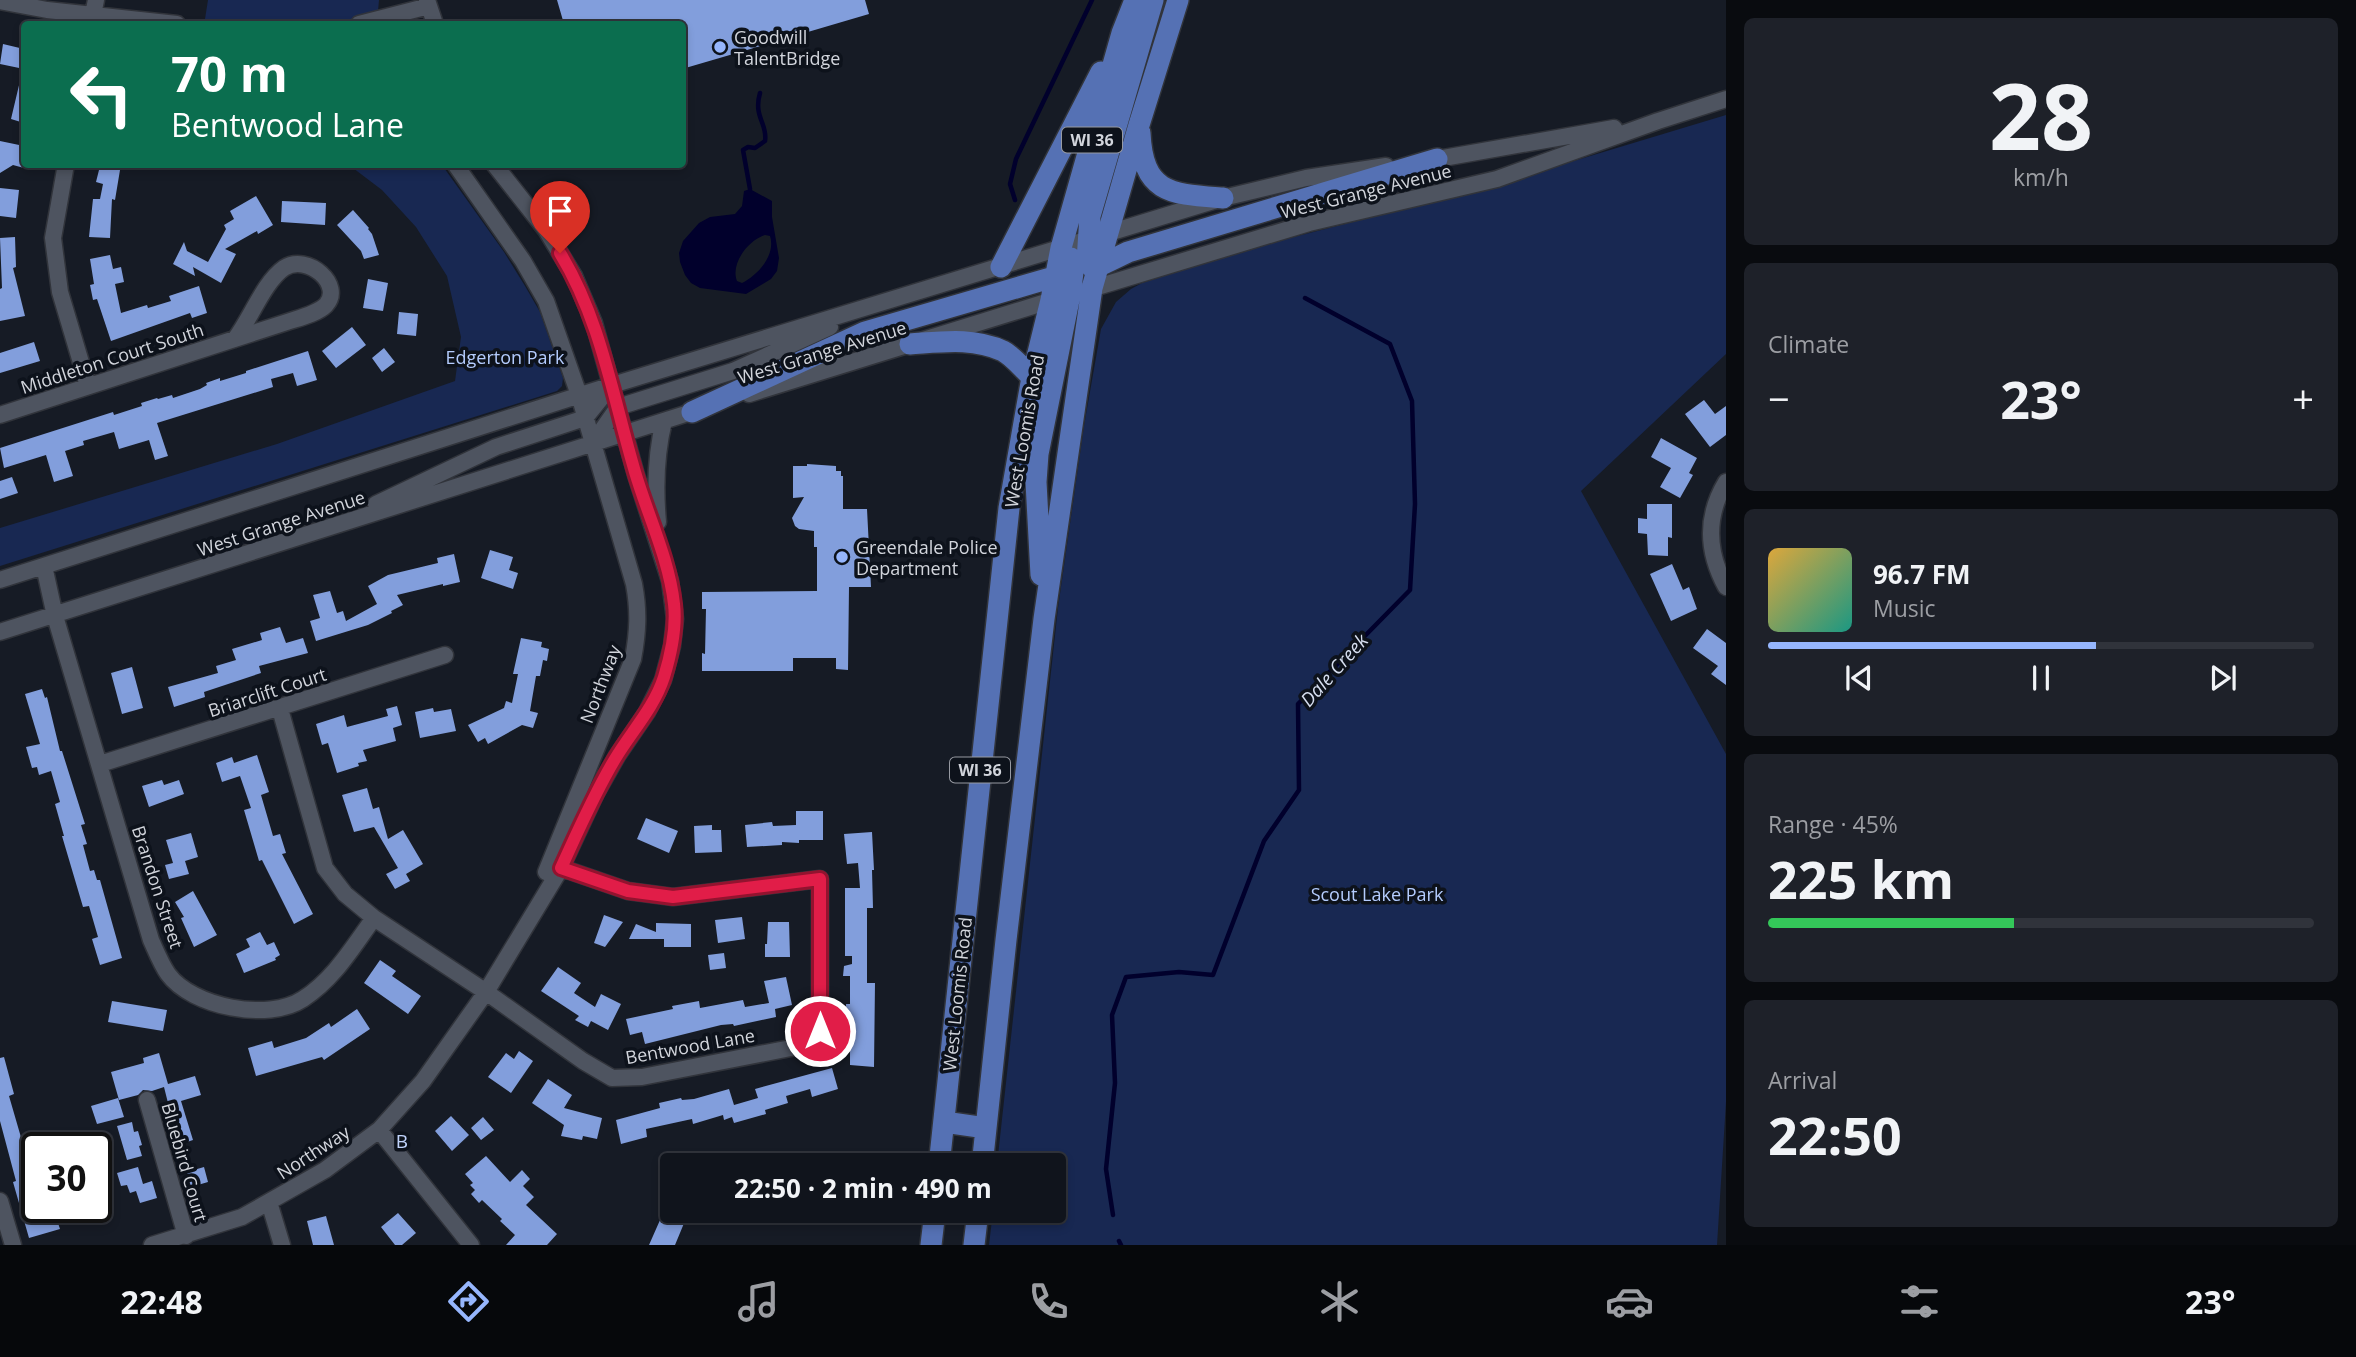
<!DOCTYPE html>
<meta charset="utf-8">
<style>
:root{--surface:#10141c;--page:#1e2129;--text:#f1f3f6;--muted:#9c9ea3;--line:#30333b;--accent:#96b6fd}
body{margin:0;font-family:"Open Sans",sans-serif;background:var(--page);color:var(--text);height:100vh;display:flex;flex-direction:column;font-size:26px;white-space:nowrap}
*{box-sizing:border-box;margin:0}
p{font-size:23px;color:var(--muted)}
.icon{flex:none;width:38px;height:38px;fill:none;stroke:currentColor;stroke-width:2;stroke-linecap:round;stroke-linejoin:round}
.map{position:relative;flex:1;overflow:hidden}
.details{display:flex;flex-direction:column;gap:18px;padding:18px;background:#090b0f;width:630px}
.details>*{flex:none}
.guide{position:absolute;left:21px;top:21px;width:665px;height:147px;border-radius:7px;box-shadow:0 4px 10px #0003,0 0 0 2px var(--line);background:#0b6e4f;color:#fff;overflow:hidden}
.speed{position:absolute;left:21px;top:1132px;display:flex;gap:14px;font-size:35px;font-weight:700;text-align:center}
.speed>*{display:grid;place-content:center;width:91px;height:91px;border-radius:50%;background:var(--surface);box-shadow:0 4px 10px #0003,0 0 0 2px var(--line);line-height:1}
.speed .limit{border:4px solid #111;border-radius:10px;background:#fff;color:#111}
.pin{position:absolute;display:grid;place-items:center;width:60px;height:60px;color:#fff;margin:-72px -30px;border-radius:50% 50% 50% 0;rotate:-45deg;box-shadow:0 0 7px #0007}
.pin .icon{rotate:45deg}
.me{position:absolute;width:77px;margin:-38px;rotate:0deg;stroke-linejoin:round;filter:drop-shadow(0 0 5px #0008)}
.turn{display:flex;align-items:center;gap:24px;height:147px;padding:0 35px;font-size:32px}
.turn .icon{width:91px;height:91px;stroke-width:2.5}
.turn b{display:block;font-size:49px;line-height:60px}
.big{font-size:52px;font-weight:700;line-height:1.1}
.details .card{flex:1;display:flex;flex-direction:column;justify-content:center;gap:10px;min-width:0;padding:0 24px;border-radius:10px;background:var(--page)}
.details .dial{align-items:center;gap:0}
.dial b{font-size:91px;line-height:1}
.song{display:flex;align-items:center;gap:21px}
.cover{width:84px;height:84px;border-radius:10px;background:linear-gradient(135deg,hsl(40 70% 55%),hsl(170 70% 35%))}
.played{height:7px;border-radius:4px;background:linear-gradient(90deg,var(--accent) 60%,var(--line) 60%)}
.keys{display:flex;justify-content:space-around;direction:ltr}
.heat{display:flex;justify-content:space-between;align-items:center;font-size:38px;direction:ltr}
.charge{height:10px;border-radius:5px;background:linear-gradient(90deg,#34c759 45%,var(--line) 0)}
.trip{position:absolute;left:660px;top:1153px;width:406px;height:70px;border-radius:7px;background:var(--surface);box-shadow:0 4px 10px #0003,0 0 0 2px var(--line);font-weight:700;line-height:70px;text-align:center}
.dock{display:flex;height:112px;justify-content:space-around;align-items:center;background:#06080b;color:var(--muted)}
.dock .icon{width:49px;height:49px}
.dock .current{color:var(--accent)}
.dock b{font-size:32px;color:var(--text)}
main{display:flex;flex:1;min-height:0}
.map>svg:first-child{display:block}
.green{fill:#182852}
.water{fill:#01002c;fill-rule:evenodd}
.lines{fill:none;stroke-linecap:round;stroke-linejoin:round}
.stream{stroke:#01002c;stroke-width:4.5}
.building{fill:#829edc}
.minor-casing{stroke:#31343b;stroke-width:19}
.major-casing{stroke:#31343b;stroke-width:24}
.minor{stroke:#4e5460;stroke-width:16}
.major{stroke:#5571b4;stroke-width:21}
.route-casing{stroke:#92132f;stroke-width:18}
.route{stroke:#e11d48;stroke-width:12}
.poi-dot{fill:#96b6fd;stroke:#0d121b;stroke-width:2.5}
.labels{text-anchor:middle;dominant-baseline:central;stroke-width:7;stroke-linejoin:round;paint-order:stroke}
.shield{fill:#0d121b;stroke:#979aa2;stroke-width:2}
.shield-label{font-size:16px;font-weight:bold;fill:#d2d5dc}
.poi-label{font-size:18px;fill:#d2d5dc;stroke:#0d121b;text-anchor:start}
.street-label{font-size:18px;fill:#d2d5dc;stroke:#0d121b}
.park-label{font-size:18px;fill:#b4ccfe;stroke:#0d121b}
.water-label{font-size:19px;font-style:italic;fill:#d7dff0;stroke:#0d121b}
.neighbourhood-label{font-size:19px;letter-spacing:2px;fill:#c1d4fc;stroke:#0d121b}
</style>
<main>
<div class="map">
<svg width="1726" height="1245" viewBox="0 0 1726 1245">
<rect width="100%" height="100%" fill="#161b25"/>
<path class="green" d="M208,0H379L378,11C334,33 252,25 205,19Z
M1726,115V354L1581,491L1726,754V1102L1717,1245H989L993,1211H1054V1166L997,1165L1058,608L1084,426L1101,329L1116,302L1131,289L1142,283L1262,245L1471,192Z
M349,165H442L504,252L525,286L540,312L563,378L562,386L557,391L0,566V528L277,444L455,381L461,337L447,276L416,227L382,190Z"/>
<path class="water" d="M750,189L772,201V217L779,258L777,271L771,279L746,294L700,288L691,283L685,275L680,262L679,253L683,241L699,223L710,217L735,214L742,206L744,191ZM765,235L770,236C776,255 758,275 742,283L737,281C730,263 749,240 765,235Z"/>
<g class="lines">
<path class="stream" d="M750,189L743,150L748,147L755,148L765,141C768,124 753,117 760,93
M1015,200L1010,184L1016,159L1092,0
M1113,1215L1106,1169L1115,1083L1112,1015L1126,977L1179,972L1213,975L1264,841L1299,790L1298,704L1410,590L1415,504L1412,401L1390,344L1305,298
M1119,1241L1121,1245"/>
</g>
<path class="building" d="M557,0H865L869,14L682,69V24H564Z
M3,44L24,49V69L0,64Z
M20,81L24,82V123L11,119Z
M0,141L24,146V168L13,165L0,173Z
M100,166L120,170L115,200L112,199L110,238L89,237L93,199H100L103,184L96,182Z
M0,188L19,190L16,218L0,216Z
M256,196L273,225L258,234L257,231L225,249L236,254L221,283L193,267L195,276L173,264L184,242L187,251L208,262L226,229L224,225L234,219L230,211Z
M282,201L326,203L325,225L281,222Z
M353,210L369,228L368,229L372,234L379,255L364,259L361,251L337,225Z
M15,237L16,267L13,268L25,316L0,321V289L2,288L0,238Z
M110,255L113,269L121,267L124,282L115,284L121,313L147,305L148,308L171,301L169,296L199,286L207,313L192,318L190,313L111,341L97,299L93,300L90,285L94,284L90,259Z
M368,279L388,283L383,311L363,308Z
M399,312L418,314L416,336L397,334Z
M352,327L366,345L336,368L322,351Z
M34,342L40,361L0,373V353Z
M384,348L395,362L382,372L372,358Z
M308,351L317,380L297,386L293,373L271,379L273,387L157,423L168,456L155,460L149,440L119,449L114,432L83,441L84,445L65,451L73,476L54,482L46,455L4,468L0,448L113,412L114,415L142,406L141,403L157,398L158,399L172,395L173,398L200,389L207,385L206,383L220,378V381L246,373V371Z
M1704,400L1715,414L1726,406V435L1710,447L1685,414Z
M1661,438L1697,458L1689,473L1693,475L1680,498L1660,487L1671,468L1651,457Z
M807,464L836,466V471H841V476H843V509H867L871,587H849L848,670L836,669V658H793V671H702V653L705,654L706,609H702V592L817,591V547H814V531L799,529L795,526L792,518L804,497L793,498V466H807Z
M12,477L18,493L0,499V481Z
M1647,504H1672V538L1668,537V556L1648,555L1647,534L1638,533V518L1647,519Z
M490,550L513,557L509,570L518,573L513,589L481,578Z
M454,554L460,582L443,586V584L397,595L403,605L391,611L392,613L368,625L316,641L310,621L320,618L313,595L330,591L337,613L343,611L346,621L377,604L368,586L388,575L438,563L437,558Z
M1672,564L1683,590L1689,587L1697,609L1671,621L1650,574Z
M280,627L286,643L303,638L308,653L259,666L261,673L204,692L205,697L174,707L168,687L218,673L216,666L236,660L232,649L262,640L260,633Z
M1707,629L1726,643V685L1711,674L1718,666L1693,648Z
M521,638L542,642L541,647L549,649L547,661L543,660L540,676H536L530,711L538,713L533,728L522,725L488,744L485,738L478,742L468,725L504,708L506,701L512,703L518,674H513Z
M132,667L143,708L122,714L111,673Z
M42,689L45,698L47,697L60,751H62L85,824L81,825L87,844L83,845L90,871L94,870L97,880H100L122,958L100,965L92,939L98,937L89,906L83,907L62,836H64L55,804L60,802L51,771L39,775L37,767L32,768L26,747L40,744L25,694Z
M397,706L402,725L393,728L396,741L363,750L367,761L358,763L359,766L337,773L328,743L322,745L316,724L344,715L347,727L388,716L386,709Z
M433,708L434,712L451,709L456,731L420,738L415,712Z
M257,755L269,792L261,795L273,836L280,834L286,853L282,854L313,914L294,924L262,860L259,861L244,810L251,808L240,776L222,782L216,763L232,757L234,763Z
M162,780L164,785L179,780L184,794L149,807L142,786Z
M367,788L373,809L379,807L388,839L403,830L423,864L406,874L410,881L395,889L386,874L398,868L374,827L354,832L342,795Z
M796,811H823V840H799V843L782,842V845L747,847L745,825L772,822L773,826L796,825Z
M646,818L678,831L669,853L637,839Z
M712,825V830H721L722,852L695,853L694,826Z
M872,832L874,870H872L873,908H867V983H875L874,1067L850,1065V1021H846V1004H850V976H843L844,966L852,964V956H845V888H860L858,863L847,864L844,834Z
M191,833L198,857L185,861L189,874L169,879L165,865L173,863L166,840Z
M193,891L217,935L194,947L181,918L184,917L175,902Z
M604,915L623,922L605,947L594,943Z
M742,917L745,939L718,943L715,920Z
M768,922H789L790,957H765V944H767Z
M656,923L691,924V947H664V939H629L636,924L656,932Z
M260,932L267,945L274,942L280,955L275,958L276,960L244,973L236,954L250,947L246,939Z
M724,953L726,968L710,970L708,955Z
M380,960L396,971L392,976L421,996L408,1014L364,983Z
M558,967L581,983L574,993L595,1007L601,994L621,1004L608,1030L591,1021L588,1027L575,1020L579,1016L541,991Z
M786,977L792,1005L775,1009L776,1017L734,1026L733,1024L721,1025L645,1044L642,1032L630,1035L626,1019L673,1009L672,1006L699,1001L700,1008L743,1000L745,1007L769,1003L764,981Z
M112,1001L167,1010L163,1031L108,1022Z
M357,1009L370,1029L324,1060L322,1057L256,1076L248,1048L272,1041L274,1048L306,1038L329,1023L331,1027Z
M519,1051L533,1061L511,1093L488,1077L506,1053L514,1059Z
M159,1053L168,1084L195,1076L201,1095L181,1101L193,1140L181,1144L179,1134L176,1135L164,1087L152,1091L143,1090L138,1095L119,1100L111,1072L144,1063L143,1058Z
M4,1057L14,1094L9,1096L27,1158L37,1155V1208H41L42,1211L53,1208L60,1229L29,1238L13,1182L16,1181L0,1121V1058Z
M832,1068L838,1089L812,1097L810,1089L786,1096L788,1103L765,1110L766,1114L734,1123L732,1117L724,1120L723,1115L693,1124L692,1119L646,1129L647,1137L621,1144L616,1120L660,1108L659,1103L681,1098L682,1100L694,1099L729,1089L734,1105L758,1098L755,1089Z
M548,1079L572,1095L564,1108L602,1118L597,1139L583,1136L582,1140L561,1136L564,1125L532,1103Z
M118,1098L124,1117L97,1124L91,1106Z
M451,1116L469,1135L452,1151L435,1131Z
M483,1117L494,1130L481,1140L471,1128Z
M132,1122L134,1132L138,1131L142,1145L139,1146L142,1156L127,1160L117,1126Z
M486,1156L510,1182L522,1170L530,1179L523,1186L534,1197L526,1205L557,1234L547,1245H506L515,1235L500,1221L502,1219L482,1200L479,1203L471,1194L475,1190L470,1185L473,1183L465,1174Z
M138,1167L143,1184L152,1181L157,1198L140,1203L136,1191L130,1193L127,1185L121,1186L117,1173Z
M204,1167L208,1182L191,1187L187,1172Z
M664,1211H686L684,1215L687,1216L675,1245H649Z
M398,1213L416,1233L402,1245H395L381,1227Z
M326,1216L334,1245H313L307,1221Z"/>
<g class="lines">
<defs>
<path id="minor" d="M427,0L435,24
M0,1L47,10L177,24
M91,24L96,0
M359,24L429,6
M1426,161L1614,128
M66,164L53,238L60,292L88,386
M455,164L523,261L546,301L579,395L634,584C639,611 638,632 633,659L546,872
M1084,291L1309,223L1497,179L1658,121L1726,99
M749,394L1059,298
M0,415L287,322C299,318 317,314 326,305C344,285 308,253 284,268C264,282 251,318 235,339
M593,443L618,407L733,371L830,327
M1726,482C1705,517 1707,552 1726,587
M376,504L496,447L585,418L612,385
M658,522C655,489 656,453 664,421
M44,566L55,616L151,940C156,951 161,964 168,974C192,1007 268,1022 303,999C334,979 352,948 374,918
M0,580L596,390L1223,198L1306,178L1386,166
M0,632L701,409
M280,709L325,868L345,894L374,918L486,992L583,1061L612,1078L642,1077L801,1046L820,1031V879L673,897L628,891L550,864
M100,764L445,655
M147,1100L186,1236
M379,1130L471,1245
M0,1201L13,1245
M269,1202L282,1245
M152,1245L242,1217L325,1170L379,1130L423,1081L486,992L561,868L596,793L617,756L647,712L663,680L672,646L675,619L670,581L636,475L594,323L574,276L546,230L494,164"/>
<path id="major" d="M1140,133C1143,194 1171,194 1223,198
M1087,261L1090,216L1153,0
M1001,267L1101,72
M1093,269L1128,252L1437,159
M910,344C941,342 973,337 1003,351C1013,356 1023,369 1032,377
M692,412L865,332L1057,276L1087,256L1105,236
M1041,575L1036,482L1038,454L1070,295L1074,265L1071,258
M944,1122L986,1128
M939,1166L1009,508L1032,377L1051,300L1061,248L1122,33L1135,0
M982,1166L1006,940L1044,619L1092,288L1139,125L1178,0
M931,1245L935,1211
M974,1245L978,1211"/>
</defs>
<use href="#minor" class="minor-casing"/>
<use href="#major" class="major-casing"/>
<use href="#minor" class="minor"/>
<use href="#major" class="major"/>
</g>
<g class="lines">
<defs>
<path id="route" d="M560,253C601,320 613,398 635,472C648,516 669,559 674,604C677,629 671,654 664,677C654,708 631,732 615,759C594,794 578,831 561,868L628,891L673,897L820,879V1031"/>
</defs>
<use href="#route" class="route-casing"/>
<use href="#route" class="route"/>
</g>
<g class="poi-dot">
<circle cx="720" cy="47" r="7"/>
<circle cx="842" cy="557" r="7"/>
</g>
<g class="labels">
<g class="shield">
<rect x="1062" y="127.5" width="60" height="25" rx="5"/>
<rect x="950" y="757.5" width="60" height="25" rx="5"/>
</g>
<g class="shield-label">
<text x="1092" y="140">WI 36</text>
<text x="980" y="770">WI 36</text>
</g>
<g class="poi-label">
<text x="734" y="37">Goodwill<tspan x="734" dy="21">TalentBridge</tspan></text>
<text x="856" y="547">Greendale Police<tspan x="856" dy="21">Department</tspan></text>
</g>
<g class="street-label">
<text transform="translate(1366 191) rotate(-14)">West Grange Avenue</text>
<text transform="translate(822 352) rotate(-17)">West Grange Avenue</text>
<text transform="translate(112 358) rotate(-18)">Middleton Court South</text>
<text transform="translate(1024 431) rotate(-80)">West Loomis Road</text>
<text transform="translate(281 523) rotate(-18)">West Grange Avenue</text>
<text transform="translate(600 684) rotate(-69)">Northway</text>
<text transform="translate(267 692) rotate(-18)">Briarclift Court</text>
<text transform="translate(158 887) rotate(72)">Brandon Street</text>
<text transform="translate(957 994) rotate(-84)">West Loomis Road</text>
<text transform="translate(690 1046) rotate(-10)">Bentwood Lane</text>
<text transform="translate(313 1152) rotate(-33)">Northway</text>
<text transform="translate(185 1162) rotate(74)">Bluebird Court</text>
</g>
<g class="park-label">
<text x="505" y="357">Edgerton Park</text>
<text x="1377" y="894">Scout Lake Park</text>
</g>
<g class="water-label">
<text transform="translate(1334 670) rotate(-48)">Dale Creek</text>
</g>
<g class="neighbourhood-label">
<text x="403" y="1141">B</text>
</g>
</g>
</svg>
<div class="speed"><div class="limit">30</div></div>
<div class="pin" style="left:560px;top:253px;background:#d93025"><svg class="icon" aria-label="arrive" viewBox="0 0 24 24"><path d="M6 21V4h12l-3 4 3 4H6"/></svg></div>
<svg class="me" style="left:820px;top:1031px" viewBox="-20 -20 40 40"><circle r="17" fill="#e11d48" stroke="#fff" stroke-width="3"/><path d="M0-11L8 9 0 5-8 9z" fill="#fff"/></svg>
<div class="trip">22:50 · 2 min · 490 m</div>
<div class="guide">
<div class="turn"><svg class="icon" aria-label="left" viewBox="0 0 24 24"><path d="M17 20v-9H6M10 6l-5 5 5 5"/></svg><div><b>70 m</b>Bentwood Lane</div></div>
</div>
</div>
<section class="details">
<div class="card dial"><b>28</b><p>km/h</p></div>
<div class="card"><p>Climate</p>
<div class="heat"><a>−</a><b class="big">23°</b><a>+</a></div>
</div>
<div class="card">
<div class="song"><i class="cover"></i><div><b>96.7 FM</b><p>Music</p></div></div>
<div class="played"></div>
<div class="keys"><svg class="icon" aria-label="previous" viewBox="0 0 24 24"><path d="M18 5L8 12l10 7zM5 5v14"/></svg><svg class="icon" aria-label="pause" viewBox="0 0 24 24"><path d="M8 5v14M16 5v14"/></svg><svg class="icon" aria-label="next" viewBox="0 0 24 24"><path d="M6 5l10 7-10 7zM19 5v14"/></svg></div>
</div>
<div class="card"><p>Range · 45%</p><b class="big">225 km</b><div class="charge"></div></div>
<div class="card"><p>Arrival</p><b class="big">22:50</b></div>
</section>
</main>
<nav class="dock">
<b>22:48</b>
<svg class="icon current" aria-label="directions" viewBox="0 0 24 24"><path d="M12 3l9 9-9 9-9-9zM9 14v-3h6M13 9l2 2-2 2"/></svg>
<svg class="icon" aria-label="music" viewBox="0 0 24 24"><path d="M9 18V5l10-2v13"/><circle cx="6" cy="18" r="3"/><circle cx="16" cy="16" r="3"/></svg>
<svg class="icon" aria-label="phone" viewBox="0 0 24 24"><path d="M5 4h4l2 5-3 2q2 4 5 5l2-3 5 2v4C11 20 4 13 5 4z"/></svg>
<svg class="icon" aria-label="climate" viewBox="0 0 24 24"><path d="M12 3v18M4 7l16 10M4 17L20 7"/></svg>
<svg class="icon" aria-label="car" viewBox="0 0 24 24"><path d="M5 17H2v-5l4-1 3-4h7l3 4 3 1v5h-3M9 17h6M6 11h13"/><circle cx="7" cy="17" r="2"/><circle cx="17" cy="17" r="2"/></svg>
<svg class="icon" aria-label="filters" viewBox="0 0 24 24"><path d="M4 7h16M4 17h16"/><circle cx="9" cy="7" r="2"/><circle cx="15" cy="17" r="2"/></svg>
<b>23°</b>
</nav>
